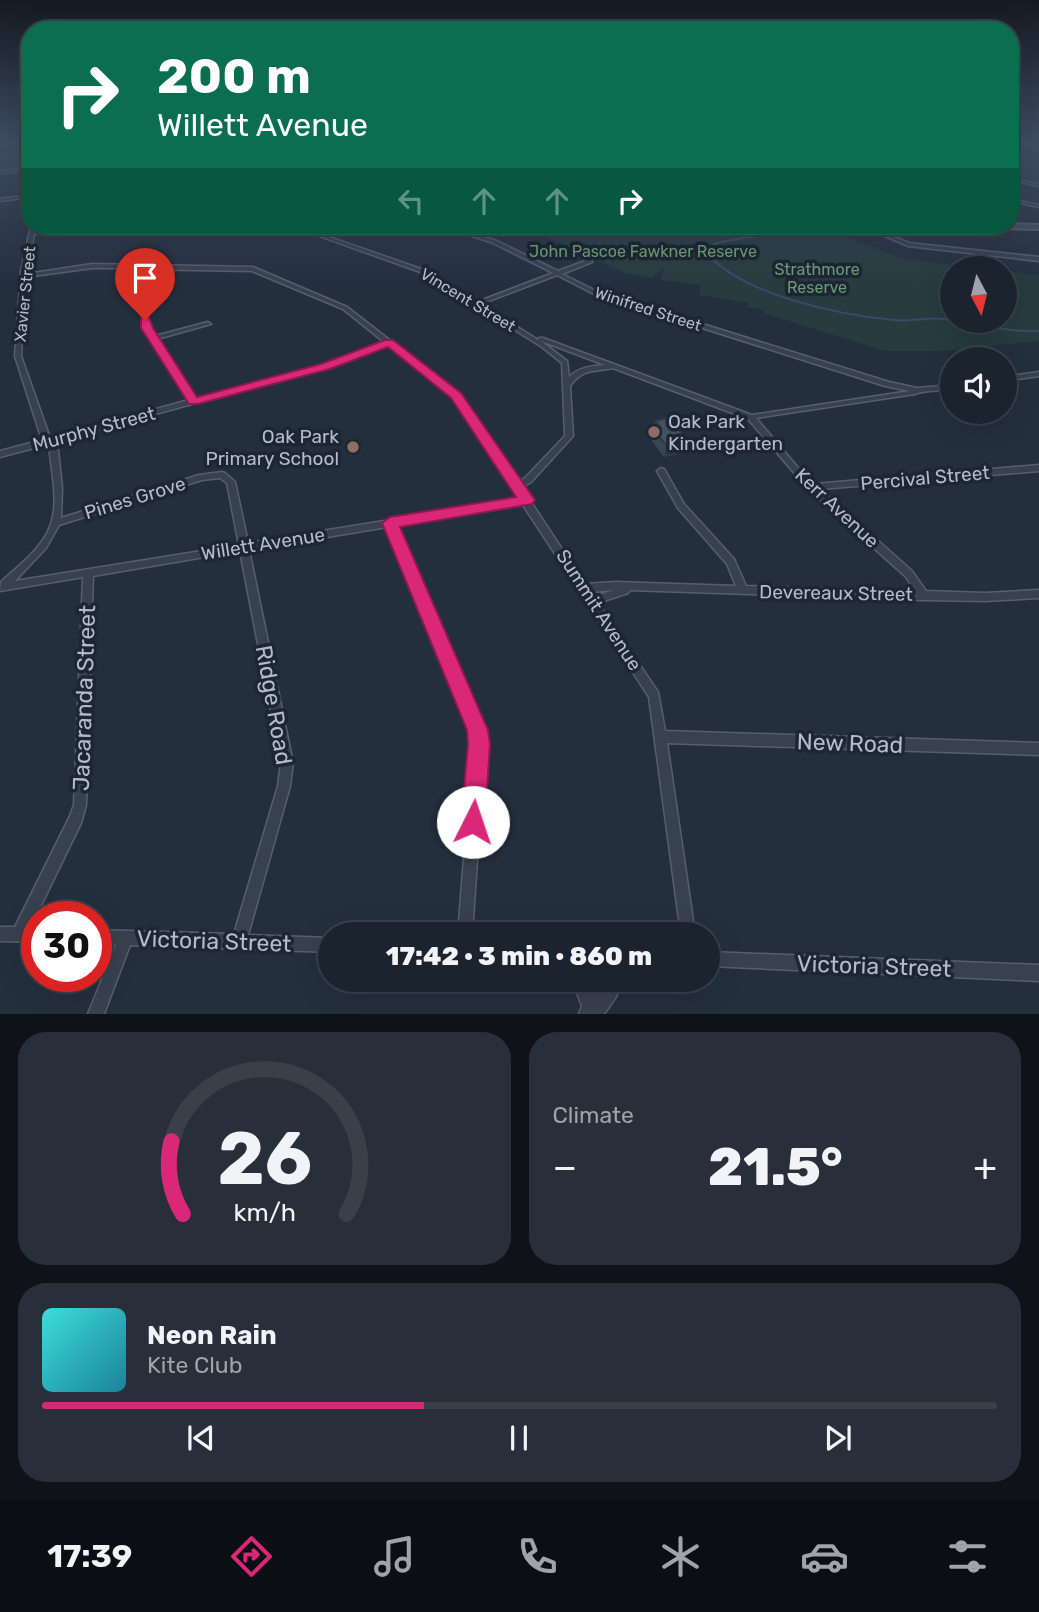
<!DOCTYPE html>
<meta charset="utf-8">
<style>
:root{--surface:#1b232e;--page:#282f3a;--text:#f1f3f6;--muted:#a0a4aa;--line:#39404a;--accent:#db2777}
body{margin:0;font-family:Rubik,sans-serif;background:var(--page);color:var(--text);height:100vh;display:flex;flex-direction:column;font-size:26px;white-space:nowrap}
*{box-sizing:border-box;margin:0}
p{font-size:23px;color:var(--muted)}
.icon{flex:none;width:38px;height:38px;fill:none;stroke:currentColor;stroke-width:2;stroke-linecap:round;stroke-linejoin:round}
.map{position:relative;height:1014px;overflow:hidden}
.side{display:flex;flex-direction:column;gap:18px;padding:18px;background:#0f1319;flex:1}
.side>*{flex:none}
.guide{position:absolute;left:21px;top:21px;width:998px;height:214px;border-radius:28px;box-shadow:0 7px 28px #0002,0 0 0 2px var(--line);background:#0b6e4f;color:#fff;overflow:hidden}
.needle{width:46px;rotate:173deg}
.controls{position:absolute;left:940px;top:256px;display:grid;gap:14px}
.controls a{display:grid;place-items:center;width:77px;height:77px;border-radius:50%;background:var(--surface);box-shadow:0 7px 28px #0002,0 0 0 2px var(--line);font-size:35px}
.speed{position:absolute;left:21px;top:901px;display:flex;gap:14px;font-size:35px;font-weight:700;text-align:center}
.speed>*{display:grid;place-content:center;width:91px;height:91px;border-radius:50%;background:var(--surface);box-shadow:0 7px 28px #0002,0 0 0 2px var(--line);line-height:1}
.speed .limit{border:10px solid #d22;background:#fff;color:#111}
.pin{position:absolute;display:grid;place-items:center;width:60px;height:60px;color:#fff;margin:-72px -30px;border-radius:50% 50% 50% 0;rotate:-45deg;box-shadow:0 0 7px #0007}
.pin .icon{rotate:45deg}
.me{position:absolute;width:77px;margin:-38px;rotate:4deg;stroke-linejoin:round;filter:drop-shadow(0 0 5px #0008)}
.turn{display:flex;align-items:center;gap:24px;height:147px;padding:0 21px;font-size:32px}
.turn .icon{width:91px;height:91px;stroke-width:2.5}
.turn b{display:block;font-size:49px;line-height:60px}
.lanes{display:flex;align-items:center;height:66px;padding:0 21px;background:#0003;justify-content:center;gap:35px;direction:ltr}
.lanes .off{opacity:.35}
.big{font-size:52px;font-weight:800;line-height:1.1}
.side .tile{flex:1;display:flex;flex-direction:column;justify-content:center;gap:10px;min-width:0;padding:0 24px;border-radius:28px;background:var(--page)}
.side .dial{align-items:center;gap:0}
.dial svg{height:182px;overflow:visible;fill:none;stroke:var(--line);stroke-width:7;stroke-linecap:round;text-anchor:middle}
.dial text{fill:var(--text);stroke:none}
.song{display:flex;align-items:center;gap:21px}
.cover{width:84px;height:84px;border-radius:10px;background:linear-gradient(135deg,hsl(180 70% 55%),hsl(190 70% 35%))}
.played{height:7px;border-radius:4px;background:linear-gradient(90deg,var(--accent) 40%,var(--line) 40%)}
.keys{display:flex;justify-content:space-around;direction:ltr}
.heat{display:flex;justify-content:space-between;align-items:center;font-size:38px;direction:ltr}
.side .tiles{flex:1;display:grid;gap:18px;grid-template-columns:1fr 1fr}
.tile:last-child{grid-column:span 2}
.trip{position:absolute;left:318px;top:922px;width:402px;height:70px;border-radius:35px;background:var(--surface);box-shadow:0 7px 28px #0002,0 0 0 2px var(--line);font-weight:800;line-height:70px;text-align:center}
.dock{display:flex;height:112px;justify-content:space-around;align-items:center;background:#0b0e12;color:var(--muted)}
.dock .icon{width:49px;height:49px}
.dock .active{color:var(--accent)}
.dock b{font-size:32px;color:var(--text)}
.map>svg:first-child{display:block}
.green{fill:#263c3f}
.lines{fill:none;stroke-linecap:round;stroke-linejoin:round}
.stream{stroke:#394c67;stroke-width:2}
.minor-casing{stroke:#565f6c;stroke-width:3}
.secondary-casing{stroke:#565f6c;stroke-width:4}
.minor{fill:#38414e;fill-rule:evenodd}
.secondary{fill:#465061;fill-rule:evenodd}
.wall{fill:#3b4654}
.shaded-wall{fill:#303945}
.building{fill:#455162;stroke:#303945;stroke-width:2}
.route{fill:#db2777;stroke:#8e194d;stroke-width:2}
.education-dot{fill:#8d6e63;stroke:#1d2633;stroke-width:2.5}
.labels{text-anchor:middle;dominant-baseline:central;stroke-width:7;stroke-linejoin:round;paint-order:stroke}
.far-park-label{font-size:16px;fill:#6b9a76;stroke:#1d2633}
.far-street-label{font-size:16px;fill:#b4bcc9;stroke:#1d2633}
.poi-label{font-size:19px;fill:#b4bcc9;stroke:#1d2633;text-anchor:start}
.street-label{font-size:19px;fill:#b4bcc9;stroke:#1d2633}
.near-street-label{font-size:23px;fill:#b4bcc9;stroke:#1d2633}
</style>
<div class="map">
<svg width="1039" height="1014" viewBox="0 0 1039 1014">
<rect width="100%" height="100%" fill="#242f3e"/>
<path class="green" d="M0,143H30L20,146H30V167L0,171Z
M1039,160V184L1010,178V162Z
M522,226H820L899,258L976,268H952V320H1004L1005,271L1039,275V341L941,351H884L764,313V310L748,307V303L700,295V285L661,280L664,267L652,278L626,273Z"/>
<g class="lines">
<path class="stream" d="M783,226C760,242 731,235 706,247L705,251C740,295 840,315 894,320C910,322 927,317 943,319C976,322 1006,333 1039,331"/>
<defs>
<path id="minor" d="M1016,143L1039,146V148L1018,144Z
M30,168V170L0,173V171Z
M1010,178L1039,184V186L1010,180Z
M30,195V197L0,201V199Z
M1010,199L1039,205V207L1010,201Z
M31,226H35L34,231L84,226L309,230L427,271L477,302L553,273L493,243L442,226H448L497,241L558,271L588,260H592V262L562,274L596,291L889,382L917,388L952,385V389C941,391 923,390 915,394L756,418L805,476L814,484L1039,465V471L820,489L912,571L926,591L985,593L1039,590V598L985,601L924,600L630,590L628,593L598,603L658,692L665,731L1039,743V755L667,743L695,934H681L649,697L523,505L396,526L484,730L485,744L472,934H458L473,744L472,730L387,527L249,550L293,763L290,786L248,935L331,938V952L130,945L104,1014H88L116,945L96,944V930L234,934L278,786L281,763L240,551L93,576L86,805L81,823L30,928H37V942L0,941V927H15L70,816L74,805L83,577L0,591L1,582C16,568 35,554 46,535C62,508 51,473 49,444L0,457V451L42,440L15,356L21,271ZM86,228L308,232L423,273L542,347L562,363L565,436L525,478L518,482L459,394L347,307L253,267L92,264L27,274L34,234ZM92,268H137L133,275L144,328L189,400L50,438L21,356L26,277ZM142,269L252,271L343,309L384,342L323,365L196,399L157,339L211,324L208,322L155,336L150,328L139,275ZM557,275L592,293L885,386L910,391L752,415L543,338H539L538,340L481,304ZM541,341L605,365C592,366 579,367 569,377L567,361ZM388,345L453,397L520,499L248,543L235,482L225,473L222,472L199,475L61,518L62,488L57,441L327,367ZM613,368L748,419L808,489L906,577L915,591L746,586L734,559L684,504L664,469L661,468L657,471L678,508L727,564L736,586L615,582L585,584L531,502L530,499L528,498L521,488L531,482L573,436L570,386C583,368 593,372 613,368ZM220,478L227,483L239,545L15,581L46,548L59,525L202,480ZM613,590L594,597L591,592Z
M862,226H868L909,243L1039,257V261L908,246Z
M1039,372V376L1004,381V377Z
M709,952L1039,965V981L709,966Z
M572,980H588L590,985L591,980H622L616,997L604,1014H579L582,1006Z"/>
<path id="secondary" d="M1010,224L1039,225V229L984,228L981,226Z"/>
</defs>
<use href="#minor" class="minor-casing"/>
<use href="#secondary" class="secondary-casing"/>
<use href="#minor" class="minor"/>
<use href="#secondary" class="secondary"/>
</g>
<path class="wall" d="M655,421L686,452L664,457L652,441Z"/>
<path class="shaded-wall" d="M689,440L686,452L664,457L666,445Z"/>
<path class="building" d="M667,418L689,440L666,445L654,430L661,428L655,421Z"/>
<linearGradient id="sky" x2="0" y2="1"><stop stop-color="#141a22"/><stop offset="0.5" stop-color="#3f4d63"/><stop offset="1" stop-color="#3f4d63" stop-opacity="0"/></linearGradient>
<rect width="1039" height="285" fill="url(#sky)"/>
<path class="route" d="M141,317H149L153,328L197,397L321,364L385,340H393L461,393L535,500L532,504L400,527L488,730L490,744L485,822L482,831L473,834L465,831L461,822L468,744L467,730L382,523L390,517L516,497L451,398L388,347L330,369L198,404H189L141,328Z"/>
<g class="education-dot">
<circle cx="654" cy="432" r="7"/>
<circle cx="353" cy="447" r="7"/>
</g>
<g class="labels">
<g class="far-park-label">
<text x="643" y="251">John Pascoe Fawkner Reserve</text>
<text x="817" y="269">Strathmore<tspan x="817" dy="18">Reserve</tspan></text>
</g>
<g class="far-street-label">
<text transform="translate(25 294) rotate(-84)">Xavier Street</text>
<text transform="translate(468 300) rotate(31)">Vincent Street</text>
<text transform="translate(648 309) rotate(18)">Winifred Street</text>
</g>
<g class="poi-label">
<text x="668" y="421">Oak Park<tspan x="668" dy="22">Kindergarten</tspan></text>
<text x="339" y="436" text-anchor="end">Oak Park<tspan x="339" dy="22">Primary School</tspan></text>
</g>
<g class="street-label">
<text transform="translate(94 429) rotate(-15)">Murphy Street</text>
<text transform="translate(925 478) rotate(-5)">Percival Street</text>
<text transform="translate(135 498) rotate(-17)">Pines Grove</text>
<text transform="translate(837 508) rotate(43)">Kerr Avenue</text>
<text transform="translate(263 544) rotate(-9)">Willett Avenue</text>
<text transform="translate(836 593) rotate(1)">Devereaux Street</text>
<text transform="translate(599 610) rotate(57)">Summit Avenue</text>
</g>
<g class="near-street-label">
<text transform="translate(84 698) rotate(-88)">Jacaranda Street</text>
<text transform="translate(274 705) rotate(80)">Ridge Road</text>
<text transform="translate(850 743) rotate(2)">New Road</text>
<text transform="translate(214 941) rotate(2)">Victoria Street</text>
<text transform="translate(874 966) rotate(2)">Victoria Street</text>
</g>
</g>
</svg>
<div class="controls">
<a><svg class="needle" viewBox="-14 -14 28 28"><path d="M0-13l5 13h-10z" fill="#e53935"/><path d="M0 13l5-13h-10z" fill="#a0a4aa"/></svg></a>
<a><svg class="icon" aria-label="sound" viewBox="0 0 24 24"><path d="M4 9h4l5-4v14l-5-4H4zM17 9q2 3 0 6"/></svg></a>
</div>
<div class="speed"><div class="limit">30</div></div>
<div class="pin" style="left:145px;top:320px;background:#d93025"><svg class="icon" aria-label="arrive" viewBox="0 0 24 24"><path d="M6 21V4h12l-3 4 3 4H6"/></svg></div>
<svg class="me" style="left:473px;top:822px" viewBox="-20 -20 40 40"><circle r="19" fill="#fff"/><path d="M0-13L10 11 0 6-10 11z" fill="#db2777"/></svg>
<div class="trip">17:42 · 3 min · 860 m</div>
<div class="guide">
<div class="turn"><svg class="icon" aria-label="right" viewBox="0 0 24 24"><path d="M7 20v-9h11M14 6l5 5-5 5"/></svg><div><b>200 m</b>Willett Avenue</div></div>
<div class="lanes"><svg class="icon off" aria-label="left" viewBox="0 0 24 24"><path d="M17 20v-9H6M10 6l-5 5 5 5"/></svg><svg class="icon off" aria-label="ahead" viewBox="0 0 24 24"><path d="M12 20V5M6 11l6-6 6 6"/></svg><svg class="icon off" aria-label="ahead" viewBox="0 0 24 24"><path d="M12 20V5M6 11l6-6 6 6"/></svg><svg class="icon" aria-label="right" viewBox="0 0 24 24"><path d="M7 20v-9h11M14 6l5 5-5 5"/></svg></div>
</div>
</div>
<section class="side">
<div class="tiles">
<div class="tile dial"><svg viewBox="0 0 100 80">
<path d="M14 69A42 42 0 1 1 86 69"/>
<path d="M14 69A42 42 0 0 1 9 37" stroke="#db2777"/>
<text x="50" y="56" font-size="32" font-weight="700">26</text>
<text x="50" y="72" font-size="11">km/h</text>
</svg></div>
<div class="tile"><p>Climate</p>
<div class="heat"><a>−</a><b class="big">21.5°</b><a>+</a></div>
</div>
<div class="tile">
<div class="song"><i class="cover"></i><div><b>Neon Rain</b><p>Kite Club</p></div></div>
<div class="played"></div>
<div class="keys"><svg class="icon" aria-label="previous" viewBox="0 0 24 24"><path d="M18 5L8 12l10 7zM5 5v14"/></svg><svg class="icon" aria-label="pause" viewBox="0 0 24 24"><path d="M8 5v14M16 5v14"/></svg><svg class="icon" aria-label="next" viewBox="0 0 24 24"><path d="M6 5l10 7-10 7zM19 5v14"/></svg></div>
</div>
</div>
</section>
<nav class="dock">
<b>17:39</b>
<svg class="icon active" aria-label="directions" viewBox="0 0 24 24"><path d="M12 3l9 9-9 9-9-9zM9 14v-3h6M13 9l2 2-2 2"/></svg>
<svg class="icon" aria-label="music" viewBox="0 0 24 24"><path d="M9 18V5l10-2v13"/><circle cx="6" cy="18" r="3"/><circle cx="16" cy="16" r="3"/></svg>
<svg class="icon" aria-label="phone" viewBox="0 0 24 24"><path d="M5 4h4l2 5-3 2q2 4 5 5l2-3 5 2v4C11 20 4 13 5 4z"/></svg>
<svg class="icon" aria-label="climate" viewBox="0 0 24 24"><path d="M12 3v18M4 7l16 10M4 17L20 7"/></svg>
<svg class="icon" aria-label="car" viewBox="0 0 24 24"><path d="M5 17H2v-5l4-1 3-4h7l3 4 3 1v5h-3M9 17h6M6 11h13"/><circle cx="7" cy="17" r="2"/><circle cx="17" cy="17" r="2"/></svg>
<svg class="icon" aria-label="filters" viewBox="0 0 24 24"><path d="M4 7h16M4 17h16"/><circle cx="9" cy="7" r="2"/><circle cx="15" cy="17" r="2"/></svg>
</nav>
